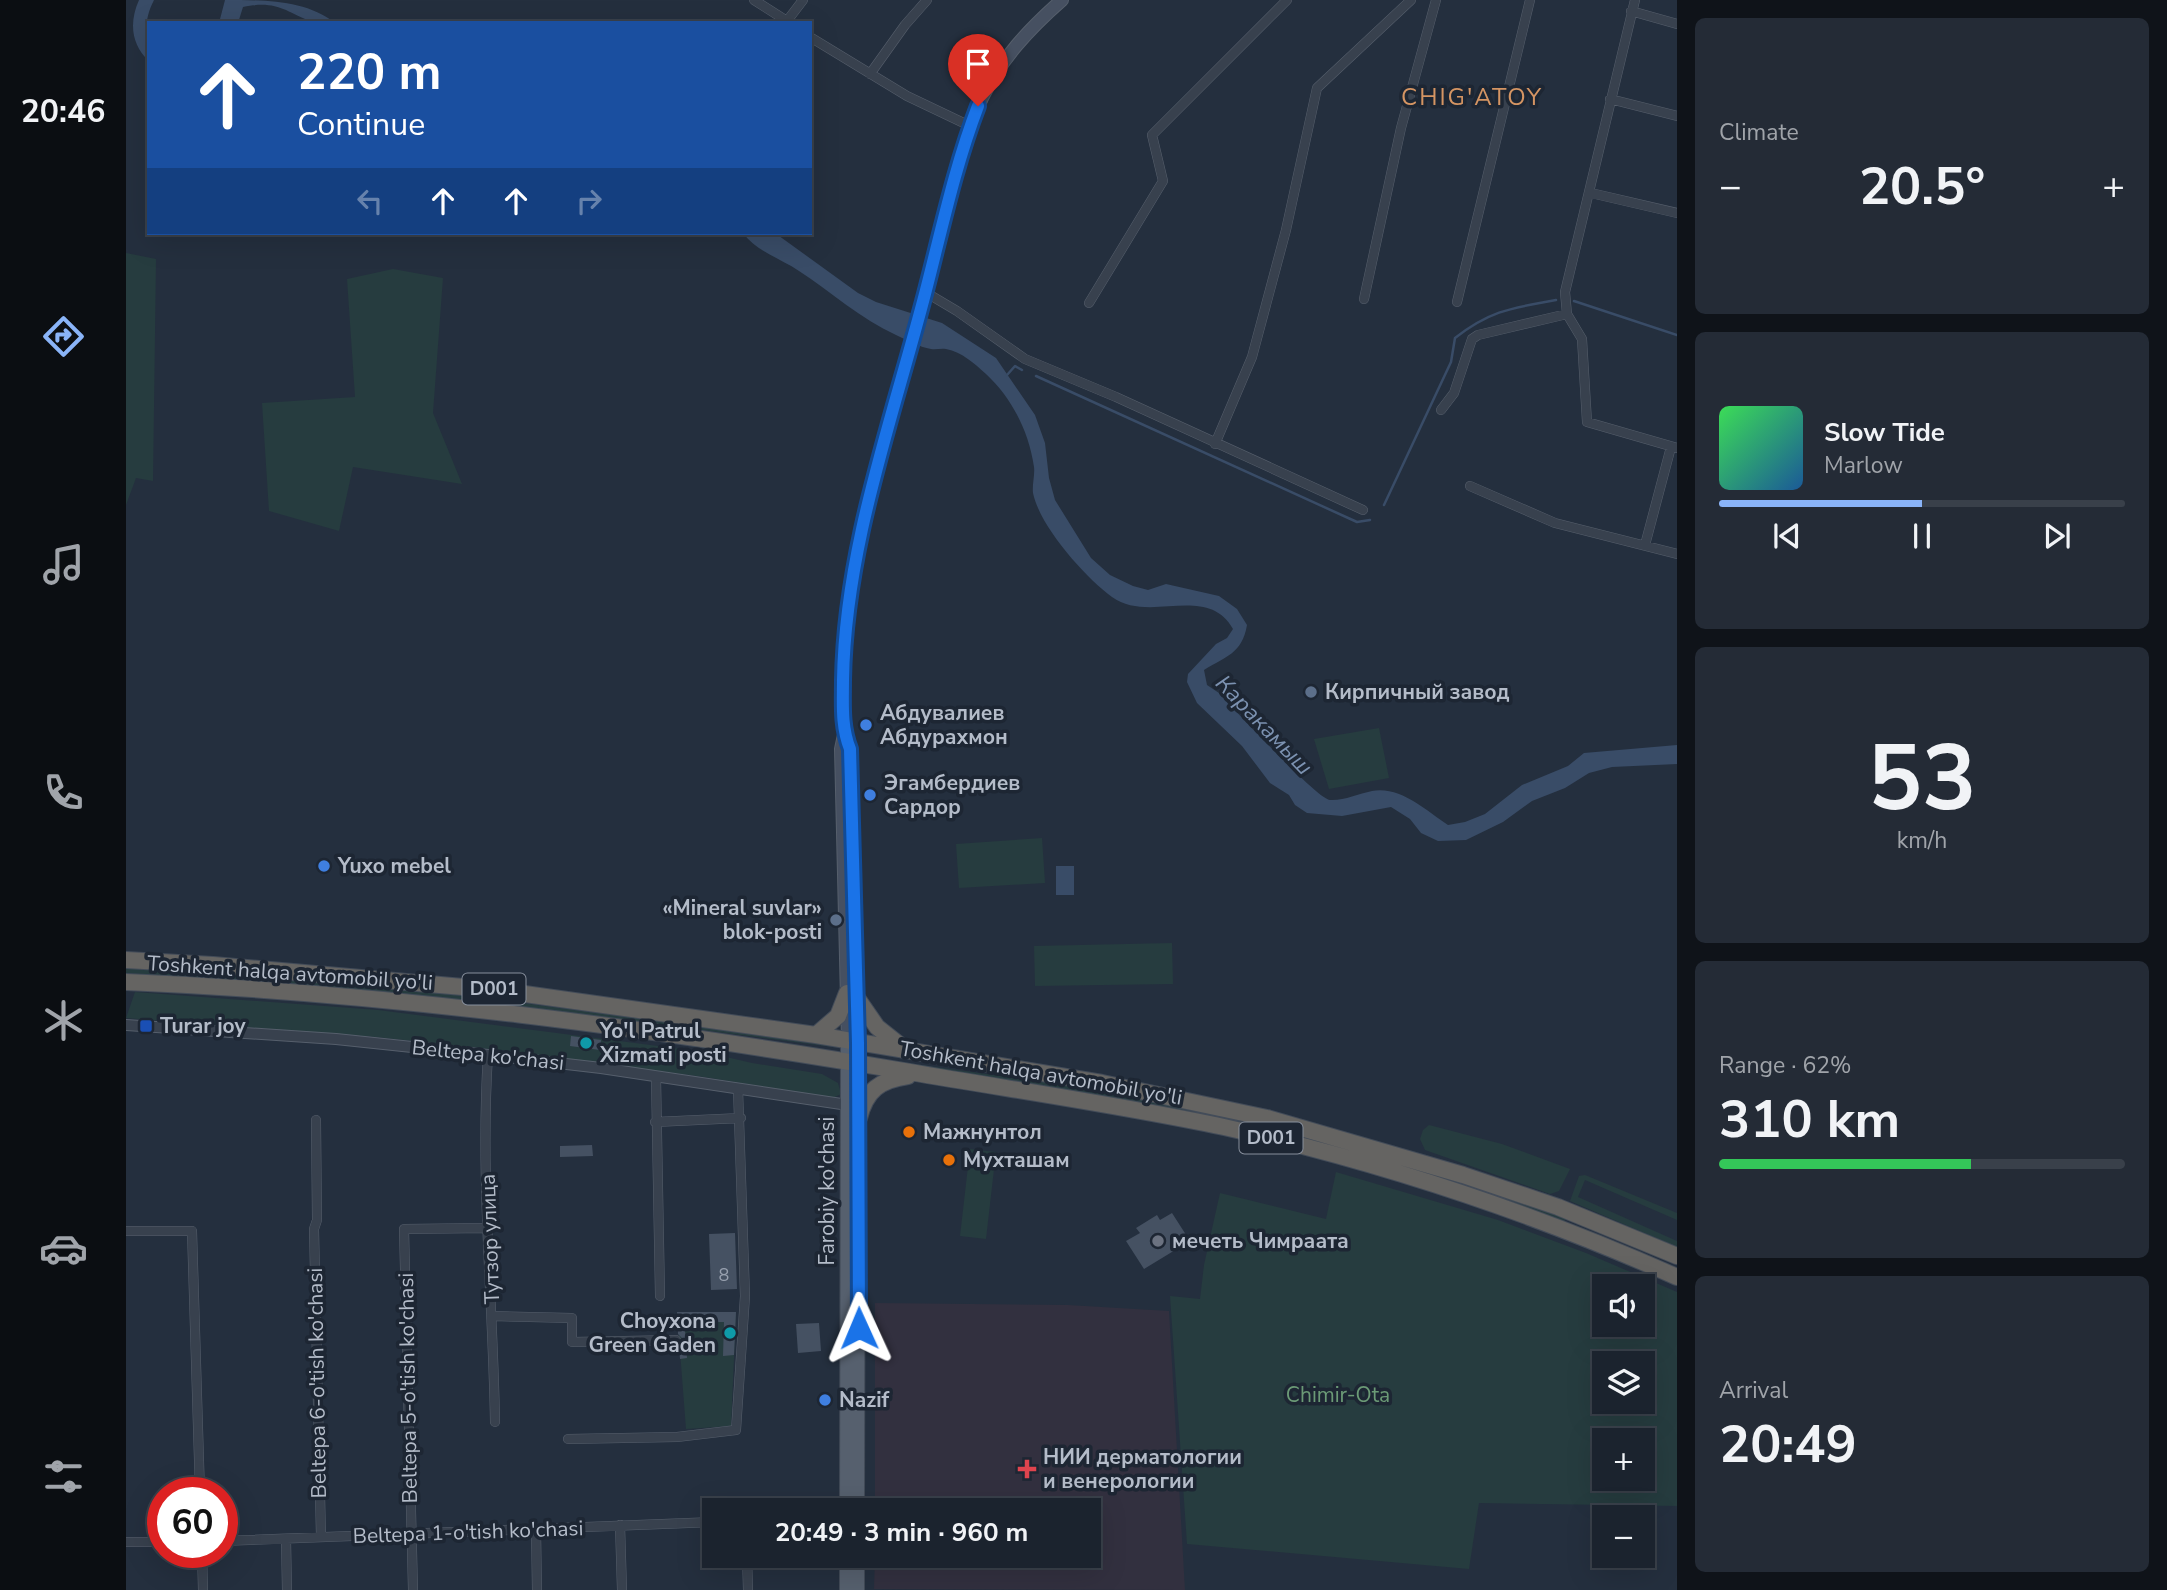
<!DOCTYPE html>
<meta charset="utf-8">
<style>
:root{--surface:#1b232e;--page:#242b36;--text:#f1f3f6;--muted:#a0a4aa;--line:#39404a;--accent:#8ab4f8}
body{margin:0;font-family:"Nunito Sans",sans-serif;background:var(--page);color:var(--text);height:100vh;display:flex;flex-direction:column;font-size:26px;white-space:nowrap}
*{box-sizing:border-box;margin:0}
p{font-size:23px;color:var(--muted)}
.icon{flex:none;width:38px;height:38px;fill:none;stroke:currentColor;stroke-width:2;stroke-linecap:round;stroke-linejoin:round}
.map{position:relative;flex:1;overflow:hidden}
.details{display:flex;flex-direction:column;gap:18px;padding:18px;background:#0f1319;width:490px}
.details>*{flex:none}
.guide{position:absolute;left:21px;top:21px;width:665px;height:214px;border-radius:0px;box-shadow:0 7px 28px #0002,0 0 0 2px var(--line);background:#1a4fa0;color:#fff;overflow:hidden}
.fabs{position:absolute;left:1466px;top:1274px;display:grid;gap:14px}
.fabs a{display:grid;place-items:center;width:63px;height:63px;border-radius:0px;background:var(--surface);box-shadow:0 7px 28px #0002,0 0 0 2px var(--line);font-size:35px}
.speed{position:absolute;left:21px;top:1477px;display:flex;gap:14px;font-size:35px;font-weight:700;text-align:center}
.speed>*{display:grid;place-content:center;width:91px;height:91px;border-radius:50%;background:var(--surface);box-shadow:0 7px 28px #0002,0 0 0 2px var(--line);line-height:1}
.speed .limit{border:10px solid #d22;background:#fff;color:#111}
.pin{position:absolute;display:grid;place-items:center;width:60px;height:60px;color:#fff;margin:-72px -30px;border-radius:50% 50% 50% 0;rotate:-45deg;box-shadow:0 0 7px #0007}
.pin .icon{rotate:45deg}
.me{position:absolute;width:77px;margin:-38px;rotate:359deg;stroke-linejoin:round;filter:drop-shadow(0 0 5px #0008)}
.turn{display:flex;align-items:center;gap:24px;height:147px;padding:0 35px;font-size:32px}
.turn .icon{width:91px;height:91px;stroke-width:2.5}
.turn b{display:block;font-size:49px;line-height:60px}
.lanes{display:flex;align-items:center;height:66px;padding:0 35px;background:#0003;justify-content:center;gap:35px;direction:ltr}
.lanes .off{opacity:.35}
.big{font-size:52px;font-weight:700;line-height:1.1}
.details .widget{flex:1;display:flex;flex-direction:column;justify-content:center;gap:10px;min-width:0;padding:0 24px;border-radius:10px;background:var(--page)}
.details .dial{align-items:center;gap:0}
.dial b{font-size:91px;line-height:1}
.song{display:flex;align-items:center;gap:21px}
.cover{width:84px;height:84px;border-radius:10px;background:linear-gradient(135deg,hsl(130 70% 55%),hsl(210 70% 35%))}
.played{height:7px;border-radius:4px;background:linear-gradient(90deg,var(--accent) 50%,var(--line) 50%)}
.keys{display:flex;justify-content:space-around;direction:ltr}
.heat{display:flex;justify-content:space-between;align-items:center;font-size:38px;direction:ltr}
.charge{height:10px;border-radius:5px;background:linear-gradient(90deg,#34c759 62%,var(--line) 0)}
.trip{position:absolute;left:576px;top:1498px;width:399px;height:70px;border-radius:0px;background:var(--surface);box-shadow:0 7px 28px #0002,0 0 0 2px var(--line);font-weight:700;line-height:70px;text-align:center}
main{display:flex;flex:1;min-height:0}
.tabs{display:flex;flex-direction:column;width:126px;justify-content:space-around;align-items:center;background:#0b0e12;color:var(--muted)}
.tabs .icon{width:49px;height:49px}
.tabs .active{color:var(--accent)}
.tabs b{font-size:32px;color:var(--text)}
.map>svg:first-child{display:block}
.medical{fill:#32303f}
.green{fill:#263c3f;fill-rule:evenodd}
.water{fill:#394c67}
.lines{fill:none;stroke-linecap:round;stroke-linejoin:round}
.stream{stroke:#394c67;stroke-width:2.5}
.building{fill:#455162}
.minor-casing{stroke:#565f6c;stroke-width:10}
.tertiary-casing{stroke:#565f6c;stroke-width:12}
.secondary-casing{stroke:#565f6c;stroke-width:14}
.primary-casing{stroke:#414a57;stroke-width:16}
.trunk-casing{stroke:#434c59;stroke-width:18}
.minor{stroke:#38414e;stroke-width:9}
.tertiary{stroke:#38414e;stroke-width:10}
.secondary{stroke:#465061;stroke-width:12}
.primary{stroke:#56606e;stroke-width:14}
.trunk{stroke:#656462;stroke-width:16}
.route-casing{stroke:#114b97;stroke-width:18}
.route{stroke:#1a73e8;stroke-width:12}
.service-dot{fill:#5c6f8a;stroke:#1d2633;stroke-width:2.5}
.shop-dot{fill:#3f7fe0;stroke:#1d2633;stroke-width:2.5}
.transit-dot{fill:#1a4fb4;stroke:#1d2633;stroke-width:2.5}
.culture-dot{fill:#0f9aa8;stroke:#1d2633;stroke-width:2.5}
.food-dot{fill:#e8710a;stroke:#1d2633;stroke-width:2.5}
.worship-dot{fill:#6b7280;stroke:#1d2633;stroke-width:2.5}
.health-dot{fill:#e0444e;stroke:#1d2633;stroke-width:2.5}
.labels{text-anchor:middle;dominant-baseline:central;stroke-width:7;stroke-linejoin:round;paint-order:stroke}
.number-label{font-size:18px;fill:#98a1af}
.shield{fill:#1d2633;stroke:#878f9c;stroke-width:2}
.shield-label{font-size:19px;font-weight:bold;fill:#b4bcc9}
.poi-label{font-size:21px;font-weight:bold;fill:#b4bcc9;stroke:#1d2633;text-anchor:start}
.street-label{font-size:21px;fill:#b4bcc9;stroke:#1d2633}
.park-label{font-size:21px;fill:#6b9a76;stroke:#1d2633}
.water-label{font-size:23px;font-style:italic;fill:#7c92b1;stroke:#1d2633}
.quarter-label{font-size:24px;letter-spacing:2px;fill:#d59563;stroke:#1d2633}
</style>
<main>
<nav class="tabs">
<b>20:46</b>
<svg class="icon active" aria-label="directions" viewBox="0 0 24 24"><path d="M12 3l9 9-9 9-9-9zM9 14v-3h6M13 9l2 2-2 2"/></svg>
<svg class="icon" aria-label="music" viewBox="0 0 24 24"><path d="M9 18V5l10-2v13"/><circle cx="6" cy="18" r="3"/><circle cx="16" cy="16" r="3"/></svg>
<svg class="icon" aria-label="phone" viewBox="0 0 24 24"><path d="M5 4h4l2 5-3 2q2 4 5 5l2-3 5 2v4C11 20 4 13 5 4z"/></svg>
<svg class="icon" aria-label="climate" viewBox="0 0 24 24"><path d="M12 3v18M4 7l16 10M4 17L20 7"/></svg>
<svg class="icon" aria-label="car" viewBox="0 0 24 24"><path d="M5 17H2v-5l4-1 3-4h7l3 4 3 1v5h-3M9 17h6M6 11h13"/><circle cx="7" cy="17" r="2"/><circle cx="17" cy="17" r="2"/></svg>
<svg class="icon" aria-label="filters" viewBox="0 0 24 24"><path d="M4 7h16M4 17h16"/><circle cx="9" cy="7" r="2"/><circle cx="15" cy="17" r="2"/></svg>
</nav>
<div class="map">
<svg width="1551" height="1590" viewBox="0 0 1551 1590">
<rect width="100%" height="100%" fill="#242f3e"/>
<path class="medical" d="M749,1303L942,1305L1043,1311L1059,1590L748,1589L749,1556H962V1510H749Z"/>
<path class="green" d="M0,253L30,259L27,481L10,478L0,505Z
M267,269L317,278L307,413L336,484L227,467L213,531L143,511L136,403L229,397L221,279Z
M1253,728L1263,778L1203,789L1188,739Z
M916,838L919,883L833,888L830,844Z
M1046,943L1047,984L909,986L908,946Z
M0,968L121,975V980L0,973Z
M146,977C337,993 526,1018 714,1048L384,1005L146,982Z
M9,992L252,1010L579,1052L626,1063L696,1074L712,1083L715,1094L707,1098L578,1077L382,1051L249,1037L0,1018Z
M764,1060C871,1077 978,1087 1084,1111C1205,1138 1323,1178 1441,1216L1438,1222L1375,1199L1082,1116Z
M1303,1125L1376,1144L1444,1169L1433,1191L1424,1194L1299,1150L1294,1139L1297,1130Z
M844,1149L870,1152L860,1239L834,1236Z
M1210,1172L1372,1220L1460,1253L1551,1292V1506L1353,1503L1343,1569L1061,1544L1044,1296L1074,1299L1078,1265L1094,1193L1200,1219ZM1517,1286V1325H1479V1286ZM1479,1363H1517V1402H1479ZM1479,1440H1517V1479H1479Z
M1459,1175L1551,1213V1220L1459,1180L1452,1197L1551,1241V1247L1444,1201L1453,1176Z
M551,1312H610L605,1426L560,1429Z"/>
<path class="water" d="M13,0H28C15,26 23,34 23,61C5,45 3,22 13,0Z
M99,0C139,0 180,0 209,23C203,23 191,25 186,22C159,11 150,0 117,7L112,23H93Z
M617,233H649L732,293L750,302L816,323L870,358L909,415L919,443L923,478L929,500L965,558L984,575L1007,586L1022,590L1040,584L1093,596L1111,609L1121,625C1116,654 1100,656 1078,670L1081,685L1093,693C1108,709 1191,799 1204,800C1217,801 1232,794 1246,791C1275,786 1299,810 1322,825L1339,822L1359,814L1396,785L1442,766L1458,753L1551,745V764L1486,767L1463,773L1439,788L1406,801L1377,822L1340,840L1312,841L1295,833L1284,819L1265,807L1216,816L1181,813L1169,805L1163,795L1144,783L1116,746L1071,703L1061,682L1062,674L1090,644L1101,638L1107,629C1081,583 1023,624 986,597C959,577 914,527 907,493C906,485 909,475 908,467C903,432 886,398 860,374C849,364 836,352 820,349C815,348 810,350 805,349C793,347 781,340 770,335C735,319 705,292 673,271C654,258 631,252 617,233Z
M930,866H948V895H930Z"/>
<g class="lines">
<path class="stream" d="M1448,301L1551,335
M881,375L889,366L896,370
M910,376L1231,522L1244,520
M1258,505L1325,362L1329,338C1365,310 1386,308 1430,300"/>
</g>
<path class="building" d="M445,1036L475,1040L474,1050L444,1046Z
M466,1145L467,1156L434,1157V1146Z
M1046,1213L1064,1241L1018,1269L1000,1241L1014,1233L1010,1228L1031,1215L1034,1220Z
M609,1233L611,1289L585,1290L583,1234Z
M551,1312H610L608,1355L597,1356L598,1322H569V1326L559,1330L561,1358L554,1359L553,1346L557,1339L552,1334Z
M693,1323L695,1351L672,1353L670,1324Z"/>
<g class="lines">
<defs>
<path id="minor" d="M628,0L664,23
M1509,0L1439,292L1441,314L1456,339L1461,422L1551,448
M1505,11L1551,24
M661,21L677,0
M684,37L781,96L844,126
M744,74L779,25L801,0
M1484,99L1551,116
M1465,193L1551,213
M799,292L831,311L899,359L990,397L1237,510
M1238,299L1275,128L1310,0
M1331,302L1404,0
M963,303L1037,181L1026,135L1161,0
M1315,410L1328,393L1346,339L1352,335L1441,314
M1089,444L1126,357L1160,230L1191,88L1285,0
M1344,486L1429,523L1551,554
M1519,545L1545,447
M362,1055C354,1177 367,1300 369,1422
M530,1077L534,1296
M190,1120L191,1220L188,1229L195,1537
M529,1122L615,1118
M0,1231H66L74,1493
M367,1316L446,1318V1342L550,1340
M442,1439L551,1437L610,1430L619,1296L612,1089
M494,1525L496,1590
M410,1529L411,1590
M160,1539L161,1590
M96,1541L588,1522
M0,1542H37
M76,1552L77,1590
M621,1556L622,1590
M287,1590L278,1229L361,1228"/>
<path id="tertiary" d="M0,1025L210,1039L362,1055L475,1068L722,1105"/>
<path id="secondary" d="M718,735L715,749L722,1041
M732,1043L724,749C715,727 717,704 717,681C718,549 766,418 799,292C816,227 827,159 856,98C875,59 903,29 936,0"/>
<path id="primary" d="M721,1510L722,1041
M731,1510L732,1043
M721,1590V1556
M731,1590V1556"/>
<path id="trunk" d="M0,960L87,965L371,990L690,1035L976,1083L1141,1118L1337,1175L1432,1207L1551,1256
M0,982C263,993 524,1028 784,1072C888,1090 994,1105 1098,1127C1254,1162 1405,1212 1551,1277
M731,998L751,1027L780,1050
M690,1035L712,1016L721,993
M733,1118C740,1090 754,1080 782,1076"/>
</defs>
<use href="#minor" class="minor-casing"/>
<use href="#tertiary" class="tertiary-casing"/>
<use href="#secondary" class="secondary-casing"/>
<use href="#primary" class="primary-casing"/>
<use href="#trunk" class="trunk-casing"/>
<use href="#minor" class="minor"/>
<use href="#tertiary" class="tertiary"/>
<use href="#secondary" class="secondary"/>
<use href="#primary" class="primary"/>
<use href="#trunk" class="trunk"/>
</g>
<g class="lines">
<defs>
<path id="route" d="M733,1328L732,1043L724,749C715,726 717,704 717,680C719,547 767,418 800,290C816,228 829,166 852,106"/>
</defs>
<use href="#route" class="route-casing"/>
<use href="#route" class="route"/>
</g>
<g class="service-dot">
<circle cx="1185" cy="692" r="7"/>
<circle cx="710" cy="920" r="7"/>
</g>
<g class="shop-dot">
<circle cx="740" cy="725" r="7"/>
<circle cx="744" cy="795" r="7"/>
<circle cx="198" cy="866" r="7"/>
<circle cx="699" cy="1400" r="7"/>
</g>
<rect class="transit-dot" x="13" y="1019" width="14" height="14" rx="3.5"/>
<g class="culture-dot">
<circle cx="460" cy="1043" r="7"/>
<circle cx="604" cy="1333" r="7"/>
</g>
<g class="food-dot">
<circle cx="783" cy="1132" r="7"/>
<circle cx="823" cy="1160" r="7"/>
</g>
<circle class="worship-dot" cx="1032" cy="1241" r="7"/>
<path class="health-dot" d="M897.5 1458.5h7v7h7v7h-7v7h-7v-7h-7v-7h7z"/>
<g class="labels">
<g class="number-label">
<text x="598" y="1275">8</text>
</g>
<g class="shield">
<rect x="336.5" y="973.5" width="63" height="31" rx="5"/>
<rect x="1113.5" y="1122.5" width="63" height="31" rx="5"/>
</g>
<g class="shield-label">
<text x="368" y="989">D001</text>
<text x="1145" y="1138">D001</text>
</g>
<g class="poi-label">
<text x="1199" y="692">Кирпичный завод</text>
<text x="754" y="713">Абдувалиев<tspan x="754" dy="24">Абдурахмон</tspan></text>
<text x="758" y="783">Эгамбердиев<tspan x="758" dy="24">Сардор</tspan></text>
<text x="212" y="866">Yuxo mebel</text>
<text x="696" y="908" text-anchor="end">«Mineral suvlar»<tspan x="696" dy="24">blok-posti</tspan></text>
<text x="34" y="1026">Turar joy</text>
<text x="474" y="1031">Yo'l Patrul<tspan x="474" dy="24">Xizmati posti</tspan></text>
<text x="797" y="1132">Мажнунтол</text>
<text x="837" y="1160">Мухташам</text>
<text x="1046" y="1241">мечеть Чимраата</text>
<text x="590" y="1321" text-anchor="end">Choyxona<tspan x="590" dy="24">Green Gaden</tspan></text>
<text x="713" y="1400">Nazif</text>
<text x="917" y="1457">НИИ дерматологии<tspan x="917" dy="24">и венерологии</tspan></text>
</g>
<g class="street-label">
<text transform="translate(164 973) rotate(4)">Toshkent halqa avtomobil yo'li</text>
<text transform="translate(362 1055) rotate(6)">Beltepa ko'chasi</text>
<text transform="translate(915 1073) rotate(10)">Toshkent halqa avtomobil yo'li</text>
<text transform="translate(701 1191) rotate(-90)">Farobiy ko'chasi</text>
<text transform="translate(364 1239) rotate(-92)">Тутзор улица</text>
<text transform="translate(191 1383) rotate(-91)">Beltepa 6-o'tish ko'chasi</text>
<text transform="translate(282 1388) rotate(-91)">Beltepa 5-o'tish ko'chasi</text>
<text transform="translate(342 1532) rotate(-2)">Beltepa 1-o'tish ko'chasi</text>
</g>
<g class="park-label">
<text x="1212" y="1395">Chimir-Ota</text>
</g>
<g class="water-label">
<text transform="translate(1138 725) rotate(46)">Каракамыш</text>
</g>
<g class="quarter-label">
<text x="1346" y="97">CHIG'ATOY</text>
</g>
</g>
</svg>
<div class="fabs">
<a><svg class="icon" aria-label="sound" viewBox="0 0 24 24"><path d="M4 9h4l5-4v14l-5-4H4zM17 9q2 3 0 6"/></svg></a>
<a><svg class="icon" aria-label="layers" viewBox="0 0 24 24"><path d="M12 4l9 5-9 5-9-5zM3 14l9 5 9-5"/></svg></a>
<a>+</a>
<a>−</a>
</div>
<div class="speed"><div class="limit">60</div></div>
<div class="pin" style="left:852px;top:106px;background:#d93025"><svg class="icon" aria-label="arrive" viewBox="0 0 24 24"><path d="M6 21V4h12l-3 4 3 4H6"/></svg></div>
<svg class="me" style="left:733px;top:1328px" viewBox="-20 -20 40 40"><path d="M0-17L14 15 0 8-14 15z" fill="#1a73e8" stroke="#fff" stroke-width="4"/></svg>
<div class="trip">20:49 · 3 min · 960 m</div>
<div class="guide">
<div class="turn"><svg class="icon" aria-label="ahead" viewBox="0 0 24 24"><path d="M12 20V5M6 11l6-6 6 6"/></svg><div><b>220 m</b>Continue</div></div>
<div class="lanes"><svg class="icon off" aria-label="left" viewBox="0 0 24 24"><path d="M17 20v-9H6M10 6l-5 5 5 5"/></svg><svg class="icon" aria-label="ahead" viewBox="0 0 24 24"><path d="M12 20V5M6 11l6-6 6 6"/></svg><svg class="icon" aria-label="ahead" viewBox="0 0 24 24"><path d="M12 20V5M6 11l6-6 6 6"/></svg><svg class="icon off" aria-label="right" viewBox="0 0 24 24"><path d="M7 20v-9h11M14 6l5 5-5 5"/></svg></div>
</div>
</div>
<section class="details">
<div class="widget"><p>Climate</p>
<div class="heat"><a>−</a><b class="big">20.5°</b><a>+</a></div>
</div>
<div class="widget">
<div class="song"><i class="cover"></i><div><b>Slow Tide</b><p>Marlow</p></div></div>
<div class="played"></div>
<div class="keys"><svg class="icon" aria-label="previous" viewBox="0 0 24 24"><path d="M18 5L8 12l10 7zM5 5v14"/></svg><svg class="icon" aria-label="pause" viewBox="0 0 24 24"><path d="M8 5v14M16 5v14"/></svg><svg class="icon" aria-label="next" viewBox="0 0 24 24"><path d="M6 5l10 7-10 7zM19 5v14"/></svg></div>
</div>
<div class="widget dial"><b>53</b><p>km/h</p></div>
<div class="widget"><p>Range · 62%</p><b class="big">310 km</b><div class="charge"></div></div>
<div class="widget"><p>Arrival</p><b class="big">20:49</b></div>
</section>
</main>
